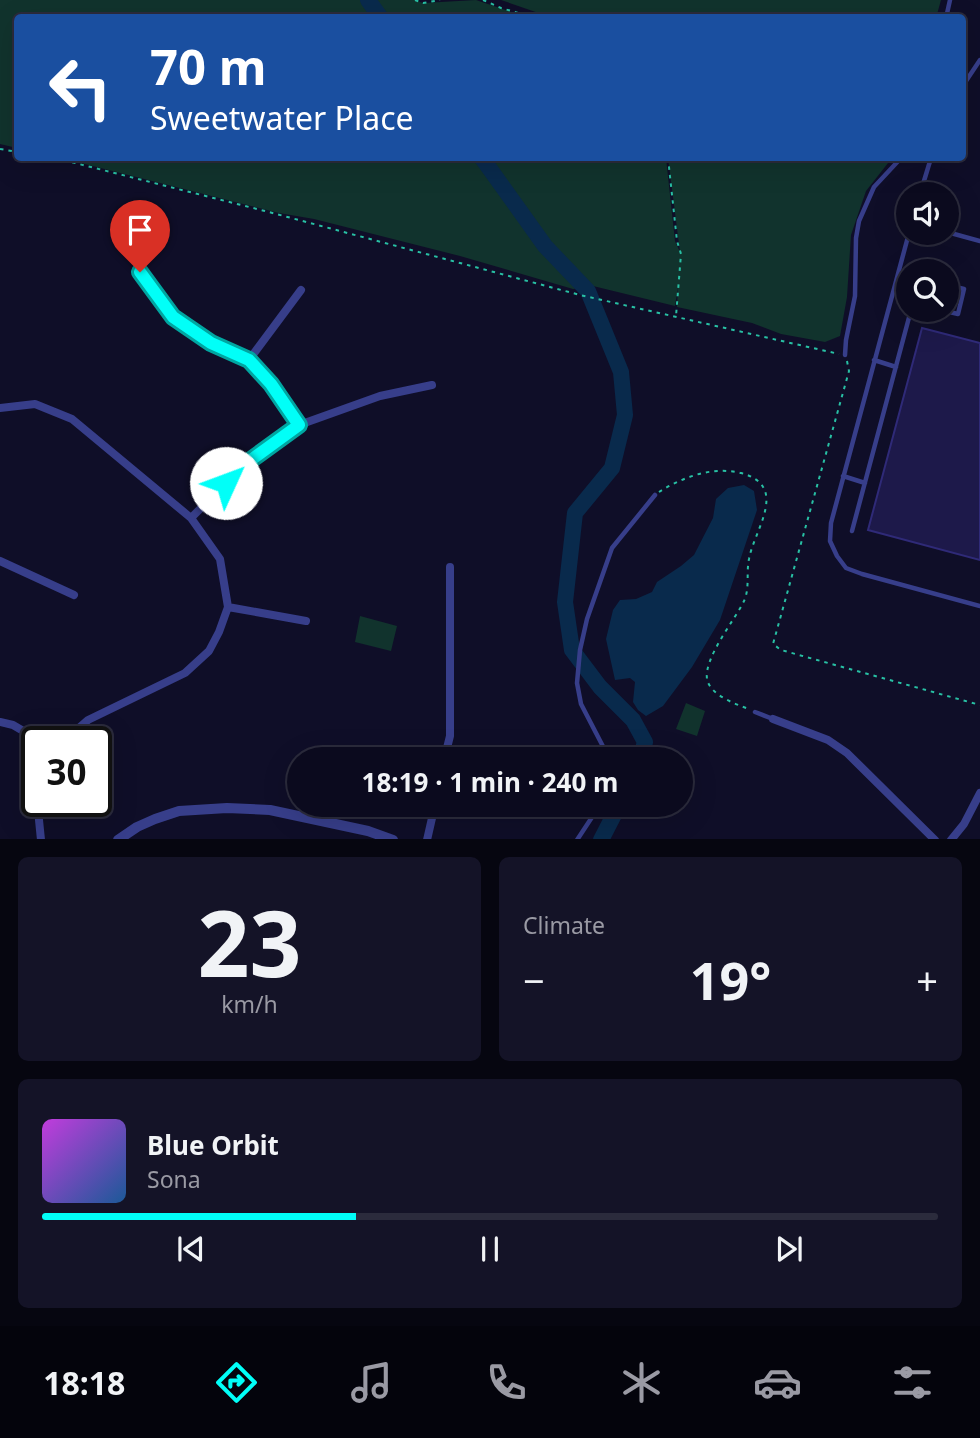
<!DOCTYPE html>
<meta charset="utf-8">
<style>
:root{--surface:#0b0a1e;--page:#141327;--text:#f1f3f6;--muted:#9a9aa4;--line:#2b2b3c;--accent:#01fff8}
body{margin:0;font-family:"Noto Sans",sans-serif;background:var(--page);color:var(--text);height:100vh;display:flex;flex-direction:column;font-size:26px;white-space:nowrap}
*{box-sizing:border-box;margin:0}
p{font-size:23px;color:var(--muted)}
.icon{flex:none;width:38px;height:38px;fill:none;stroke:currentColor;stroke-width:2;stroke-linecap:round;stroke-linejoin:round}
.map{position:relative;height:839px;overflow:hidden}
.panel{display:flex;flex-direction:column;gap:18px;padding:18px;background:#060610;flex:1}
.panel>*{flex:none}
.top-card{position:absolute;left:14px;top:14px;width:952px;height:147px;border-radius:7px;box-shadow:0 7px 28px #0002,0 0 0 2px var(--line);background:#1a4fa0;color:#fff;overflow:hidden}
.tools{position:absolute;left:896px;top:182px;display:grid;gap:14px}
.tools a{display:grid;place-items:center;width:63px;height:63px;border-radius:50%;background:var(--surface);box-shadow:0 7px 28px #0002,0 0 0 2px var(--line);font-size:35px}
.speed{position:absolute;left:21px;top:726px;display:flex;gap:14px;font-size:35px;font-weight:700;text-align:center}
.speed>*{display:grid;place-content:center;width:91px;height:91px;border-radius:50%;background:var(--surface);box-shadow:0 7px 28px #0002,0 0 0 2px var(--line);line-height:1}
.speed .limit{border:4px solid #111;border-radius:10px;background:#fff;color:#111}
.pin{position:absolute;display:grid;place-items:center;width:60px;height:60px;color:#fff;margin:-72px -30px;border-radius:50% 50% 50% 0;rotate:-45deg;box-shadow:0 0 7px #0007}
.pin .icon{rotate:45deg}
.me{position:absolute;width:77px;margin:-38px;rotate:47deg;stroke-linejoin:round;filter:drop-shadow(0 0 5px #0008)}
.turn{display:flex;align-items:center;gap:24px;height:147px;padding:0 21px;font-size:32px}
.turn .icon{width:91px;height:91px;stroke-width:2.5}
.turn b{display:block;font-size:49px;line-height:60px}
.big{font-size:52px;font-weight:700;line-height:1.1}
.panel .tile{flex:1;display:flex;flex-direction:column;justify-content:center;gap:10px;min-width:0;padding:0 24px;border-radius:10px;background:var(--page)}
.panel .dial{align-items:center;gap:0}
.dial b{font-size:91px;line-height:1}
.song{display:flex;align-items:center;gap:21px}
.cover{width:84px;height:84px;border-radius:10px;background:linear-gradient(135deg,hsl(290 70% 55%),hsl(210 70% 35%))}
.played{height:7px;border-radius:4px;background:linear-gradient(90deg,var(--accent) 35%,var(--line) 35%)}
.keys{display:flex;justify-content:space-around;direction:ltr}
.heat{display:flex;justify-content:space-between;align-items:center;font-size:38px;direction:ltr}
.panel .tiles{flex:1;display:grid;gap:18px;grid-template-columns:1fr 1fr}
.tile:last-child{grid-column:span 2}
.trip{position:absolute;left:287px;top:747px;width:406px;height:70px;border-radius:35px;background:var(--surface);box-shadow:0 7px 28px #0002,0 0 0 2px var(--line);font-weight:700;line-height:70px;text-align:center}
.tabs{display:flex;height:112px;justify-content:space-around;align-items:center;background:#04040c;color:var(--muted)}
.tabs .icon{width:49px;height:49px}
.tabs .current{color:var(--accent)}
.tabs b{font-size:32px;color:var(--text)}
.map>svg:first-child{display:block}
.green{fill:#11332d}
.water{fill:#092a4c}
.lines{fill:none;stroke-linecap:round;stroke-linejoin:round}
.river{stroke:#092a4c;stroke-width:16}
.building{fill:#1d194a;stroke:#2f2a78;stroke-width:2}
.path{stroke:#28c0a4;stroke-width:2;stroke-dasharray:3.5 5;stroke-linecap:butt}
.service{stroke:#373e8a;stroke-width:4.5}
.minor{stroke:#373e8a;stroke-width:8}
.tertiary{stroke:#373e8a;stroke-width:10}
.route-casing{stroke:#01a6a1;stroke-width:18}
.route{stroke:#01fff8;stroke-width:12}
</style>
<div class="map">
<svg width="980" height="840" viewBox="0 0 980 840">
<rect width="100%" height="100%" fill="#0f0e28"/>
<path class="green" d="M0,0H415L423,3L476,0L526,17L18,18L17,148L0,144Z
M501,0H941L936,18H553Z
M61,158H666L675,241L680,252L668,158H892L866,191L851,235L847,297L840,336L825,342L781,334L752,323L677,307L678,287L675,306L593,286L573,289L460,256L314,219L279,213Z
M360,616L397,626L391,651L355,642Z
M686,703L705,711L697,736L676,729Z"/>
<path class="water" d="M744,485L754,491L757,510L720,620L692,667L663,706L646,716L638,710L633,702L635,682L630,678L615,680L606,639L613,610L620,600L636,599L652,592L657,582L681,566L694,555L713,518L716,499L728,488Z"/>
<g class="lines">
<path class="river" d="M368,0L381,18
M482,158L545,246L588,291L621,372L625,415L612,468L575,513L565,602L572,650L600,687L633,720L645,742L640,760
M601,840L619,805"/>
</g>
<path class="building" d="M922,328L980,343V560L868,530Z"/>
<g class="lines">
<path class="path" d="M415,0L423,3L440,0
M483,0L501,8L536,18
M0,149L18,152
M47,158L67,161L265,211L580,295L839,354
M668,158L677,241L681,254L676,316
M847,361L849,371L773,644L781,650L980,705
M659,492C683,477 712,466 741,473C790,486 754,530 749,559C746,573 750,588 744,601C735,620 704,657 707,679C710,695 735,704 749,709"/>
<path class="service" d="M946,18L950,0
M962,87L980,60
M920,194L931,158
M947,232L980,241
M909,233L831,523L830,541L837,556L846,568L862,574L980,606
M941,310L958,314L964,289L947,285
M845,355L846,340L855,296L856,238L859,221L874,187L901,158
M874,360L896,367
M843,476L865,483
M852,531L911,310
M755,712L773,719
M610,760L581,704L577,683L580,650L587,619L612,548L655,495
M577,840L600,805"/>
<path class="minor" d="M140,272L173,317L211,343L249,360L271,384L299,425
M249,360L301,290
M0,408L35,404L72,419L191,518L220,559L228,607L219,632L209,651L185,673L88,720L63,742
M191,518L244,465L299,425L380,396L432,385
M0,561L74,595
M228,607L306,621
M773,719L828,740L847,753L935,840
M0,722L13,725L42,742
M444,760L450,736V567
M37,800L41,840
M427,840L435,805
M951,840L964,824L980,793"/>
<path class="tertiary" d="M118,840L137,827L155,819L179,811L227,808L270,810L368,831L393,840"/>
</g>
<g class="lines">
<defs>
<path id="route" d="M140,272L173,317L211,343L249,360L271,384L299,425L244,465L226,483"/>
</defs>
<use href="#route" class="route-casing"/>
<use href="#route" class="route"/>
</g>
</svg>
<div class="tools">
<a><svg class="icon" aria-label="sound" viewBox="0 0 24 24"><path d="M4 9h4l5-4v14l-5-4H4zM17 9q2 3 0 6"/></svg></a>
<a><svg class="icon" aria-label="search" viewBox="0 0 24 24"><circle cx="10" cy="10" r="6"/><path d="M15 15l6 6"/></svg></a>
</div>
<div class="speed"><div class="limit">30</div></div>
<div class="pin" style="left:140px;top:272px;background:#d93025"><svg class="icon" aria-label="arrive" viewBox="0 0 24 24"><path d="M6 21V4h12l-3 4 3 4H6"/></svg></div>
<svg class="me" style="left:226px;top:483px" viewBox="-20 -20 40 40"><circle r="19" fill="#fff"/><path d="M0-13L10 11 0 6-10 11z" fill="#01fff8"/></svg>
<div class="trip">18:19 · 1 min · 240 m</div>
<div class="top-card">
<div class="turn"><svg class="icon" aria-label="left" viewBox="0 0 24 24"><path d="M17 20v-9H6M10 6l-5 5 5 5"/></svg><div><b>70 m</b>Sweetwater Place</div></div>
</div>
</div>
<section class="panel">
<div class="tiles">
<div class="tile dial"><b>23</b><p>km/h</p></div>
<div class="tile"><p>Climate</p>
<div class="heat"><a>−</a><b class="big">19°</b><a>+</a></div>
</div>
<div class="tile">
<div class="song"><i class="cover"></i><div><b>Blue Orbit</b><p>Sona</p></div></div>
<div class="played"></div>
<div class="keys"><svg class="icon" aria-label="previous" viewBox="0 0 24 24"><path d="M18 5L8 12l10 7zM5 5v14"/></svg><svg class="icon" aria-label="pause" viewBox="0 0 24 24"><path d="M8 5v14M16 5v14"/></svg><svg class="icon" aria-label="next" viewBox="0 0 24 24"><path d="M6 5l10 7-10 7zM19 5v14"/></svg></div>
</div>
</div>
</section>
<nav class="tabs">
<b>18:18</b>
<svg class="icon current" aria-label="directions" viewBox="0 0 24 24"><path d="M12 3l9 9-9 9-9-9zM9 14v-3h6M13 9l2 2-2 2"/></svg>
<svg class="icon" aria-label="music" viewBox="0 0 24 24"><path d="M9 18V5l10-2v13"/><circle cx="6" cy="18" r="3"/><circle cx="16" cy="16" r="3"/></svg>
<svg class="icon" aria-label="phone" viewBox="0 0 24 24"><path d="M5 4h4l2 5-3 2q2 4 5 5l2-3 5 2v4C11 20 4 13 5 4z"/></svg>
<svg class="icon" aria-label="climate" viewBox="0 0 24 24"><path d="M12 3v18M4 7l16 10M4 17L20 7"/></svg>
<svg class="icon" aria-label="car" viewBox="0 0 24 24"><path d="M5 17H2v-5l4-1 3-4h7l3 4 3 1v5h-3M9 17h6M6 11h13"/><circle cx="7" cy="17" r="2"/><circle cx="17" cy="17" r="2"/></svg>
<svg class="icon" aria-label="filters" viewBox="0 0 24 24"><path d="M4 7h16M4 17h16"/><circle cx="9" cy="7" r="2"/><circle cx="15" cy="17" r="2"/></svg>
</nav>
